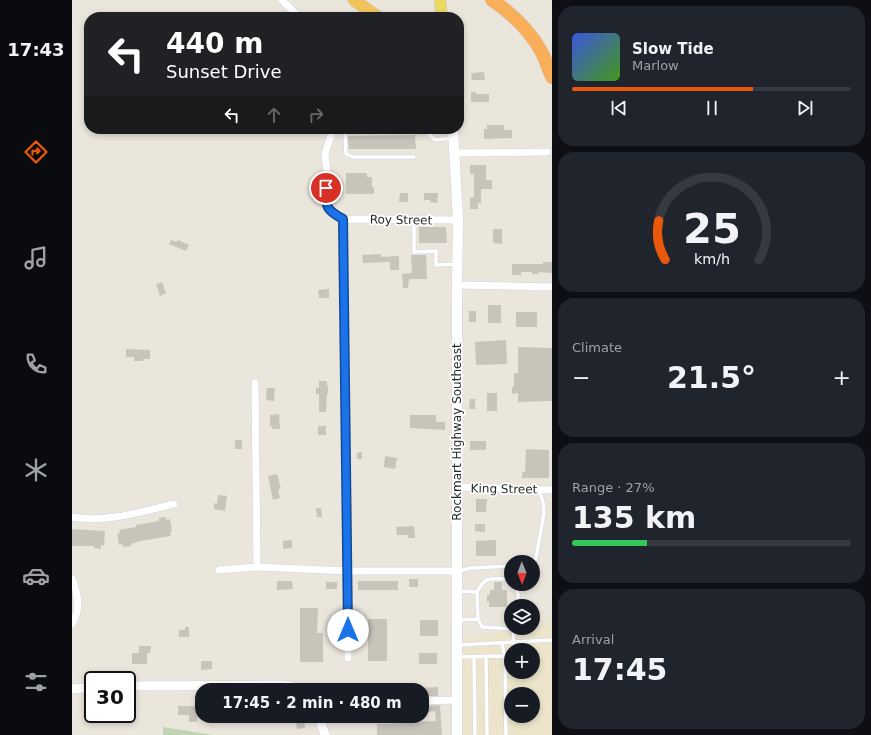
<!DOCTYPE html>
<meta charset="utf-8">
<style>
:root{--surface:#171b24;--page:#20242c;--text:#f1f3f6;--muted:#9ea1a6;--line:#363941;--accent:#ea580c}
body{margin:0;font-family:"DejaVu Sans",sans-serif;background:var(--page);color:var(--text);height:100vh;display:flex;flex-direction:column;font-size:15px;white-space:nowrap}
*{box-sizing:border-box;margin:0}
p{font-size:13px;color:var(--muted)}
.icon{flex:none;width:22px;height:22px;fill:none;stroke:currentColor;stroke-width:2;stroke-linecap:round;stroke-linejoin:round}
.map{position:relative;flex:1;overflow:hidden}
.side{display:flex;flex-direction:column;gap:6px;padding:6px;background:#0d0f14;width:319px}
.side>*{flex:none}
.banner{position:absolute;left:12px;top:12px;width:380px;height:122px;border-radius:16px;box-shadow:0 2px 6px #0003;background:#202124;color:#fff;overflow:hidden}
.needle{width:26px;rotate:179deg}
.fabs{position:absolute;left:432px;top:555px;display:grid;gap:8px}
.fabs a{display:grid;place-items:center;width:36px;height:36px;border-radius:50%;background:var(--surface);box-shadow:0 2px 6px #0003;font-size:20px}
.speed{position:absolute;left:12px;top:671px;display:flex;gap:8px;font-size:20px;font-weight:700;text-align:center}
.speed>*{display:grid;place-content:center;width:52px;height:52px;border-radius:50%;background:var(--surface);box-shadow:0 2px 6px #0003;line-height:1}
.speed .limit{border:2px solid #111;border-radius:6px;background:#fff;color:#111}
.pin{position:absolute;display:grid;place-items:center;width:34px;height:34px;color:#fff;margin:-17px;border:2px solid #fff;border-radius:50%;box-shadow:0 1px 4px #0007}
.me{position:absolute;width:44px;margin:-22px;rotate:0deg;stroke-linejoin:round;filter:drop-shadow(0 0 3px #0008)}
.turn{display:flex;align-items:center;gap:14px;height:84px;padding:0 16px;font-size:18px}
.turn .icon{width:52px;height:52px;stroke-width:2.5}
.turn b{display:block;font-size:28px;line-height:34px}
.lanes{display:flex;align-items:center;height:38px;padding:0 16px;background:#0003;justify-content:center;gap:20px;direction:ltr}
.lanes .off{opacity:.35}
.big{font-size:30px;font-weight:700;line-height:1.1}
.side .tile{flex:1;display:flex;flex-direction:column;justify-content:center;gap:6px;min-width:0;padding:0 14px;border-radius:16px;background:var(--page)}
.side .dial{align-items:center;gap:0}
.dial svg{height:104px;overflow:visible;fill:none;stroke:var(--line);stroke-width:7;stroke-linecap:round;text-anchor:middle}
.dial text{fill:var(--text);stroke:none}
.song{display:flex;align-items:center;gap:12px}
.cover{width:48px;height:48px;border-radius:6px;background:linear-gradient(135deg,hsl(230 70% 55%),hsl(100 70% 35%))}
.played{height:4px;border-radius:2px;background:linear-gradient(90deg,var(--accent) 65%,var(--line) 65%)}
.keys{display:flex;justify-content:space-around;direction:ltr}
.heat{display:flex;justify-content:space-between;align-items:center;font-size:22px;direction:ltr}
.charge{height:6px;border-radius:3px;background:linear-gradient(90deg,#34c759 27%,var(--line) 0)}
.trip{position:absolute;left:123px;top:683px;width:234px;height:40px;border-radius:16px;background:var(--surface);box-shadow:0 2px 6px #0003;font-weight:700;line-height:40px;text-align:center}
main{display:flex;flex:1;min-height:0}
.tab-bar{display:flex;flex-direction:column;width:72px;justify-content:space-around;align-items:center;background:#090b0e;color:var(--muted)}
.tab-bar .icon{width:28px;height:28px}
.tab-bar .on{color:var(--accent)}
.tab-bar b{font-size:18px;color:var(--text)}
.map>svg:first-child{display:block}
.education{fill:#ece5cb;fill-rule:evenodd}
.cemetery{fill:#c0d4b3}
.building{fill:#c7c4ba}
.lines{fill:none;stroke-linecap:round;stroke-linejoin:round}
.service-casing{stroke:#d1d2e2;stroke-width:4.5}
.minor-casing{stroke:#d1d2e2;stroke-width:8}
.tertiary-casing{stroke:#d1d2e2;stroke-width:10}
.secondary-casing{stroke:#d1d2e2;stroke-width:11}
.primary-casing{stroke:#c7c7c7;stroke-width:12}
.trunk-casing{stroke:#c7c7c7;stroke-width:13}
.motorway-casing{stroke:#c7c7c7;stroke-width:14}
.service{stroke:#fff;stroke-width:3.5}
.minor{stroke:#fff;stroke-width:7}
.tertiary{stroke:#fff;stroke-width:9}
.secondary{stroke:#fff;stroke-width:10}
.primary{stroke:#ecd960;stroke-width:11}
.trunk{stroke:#f2c45c;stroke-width:12}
.motorway{stroke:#f9ae59;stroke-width:13}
.route-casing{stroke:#114b97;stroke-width:10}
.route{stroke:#1a73e8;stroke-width:7}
.labels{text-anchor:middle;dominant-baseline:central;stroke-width:3.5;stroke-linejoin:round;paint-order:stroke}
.street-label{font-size:12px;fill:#292929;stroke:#fff}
</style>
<main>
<nav class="tab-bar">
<b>17:43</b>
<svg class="icon on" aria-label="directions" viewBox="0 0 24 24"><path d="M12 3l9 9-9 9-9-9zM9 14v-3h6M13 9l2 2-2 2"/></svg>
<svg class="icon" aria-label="music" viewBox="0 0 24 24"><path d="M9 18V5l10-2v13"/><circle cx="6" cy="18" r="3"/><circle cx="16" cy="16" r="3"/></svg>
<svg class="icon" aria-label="phone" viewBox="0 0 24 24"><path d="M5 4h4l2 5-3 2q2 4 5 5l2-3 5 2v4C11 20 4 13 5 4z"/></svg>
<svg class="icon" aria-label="climate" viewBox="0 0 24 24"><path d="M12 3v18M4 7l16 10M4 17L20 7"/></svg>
<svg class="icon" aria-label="car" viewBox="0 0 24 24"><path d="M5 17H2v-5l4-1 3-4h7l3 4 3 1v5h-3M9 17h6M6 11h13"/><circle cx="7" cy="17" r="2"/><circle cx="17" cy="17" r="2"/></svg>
<svg class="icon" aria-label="filters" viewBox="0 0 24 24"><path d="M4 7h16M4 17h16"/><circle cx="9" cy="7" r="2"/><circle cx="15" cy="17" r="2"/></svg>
</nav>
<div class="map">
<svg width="480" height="735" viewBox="0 0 480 735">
<rect width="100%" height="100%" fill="#ebe6dc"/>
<path class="education" d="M480,621V735H385V641L446,628H461V625ZM439,650H461V672H439ZM439,694H461V716H439Z"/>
<path class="cemetery" d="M91,727L141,735H91Z"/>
<path class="building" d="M412,72L413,80H400L399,73Z
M399,92H404V94H417V102H399Z
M415,125H432V130H440V138L412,139V129H415Z
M343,135L344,149H277L276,136Z
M398,165H414V180H420V189H409V203H406V209H398V198L402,197V174H398Z
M274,173H295V177H300V187H302V194H274Z
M328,193H336V202H327Z
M352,193H366L365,203L358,202V200H352Z
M347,227H374L375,243H347Z
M421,229H430V244L421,243Z
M99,240L105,242L106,240L117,245L114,251L97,244Z
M309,254V257L327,256V270H318V262L291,263L290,255Z
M339,255H354L355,279H337L336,288H331L330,274L340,273Z
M471,262H480V273L467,272V274H460V272H449V275H440V264H471Z
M90,282L94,293L88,296L84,284Z
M257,289V298H247L246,290Z
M416,305H429V323H416Z
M397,311H404V322H397Z
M444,312H465V327H444Z
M434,340L435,364L404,365L403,342Z
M446,347L480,348V401L446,402V393L440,394V387H442V373H446Z
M54,349L78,350V359H71V361H62V357H54Z
M247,381H255V386L256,385V394H255L254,412H247V394H244V388H247Z
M195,388H203L202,401L194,400Z
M415,393H425V411H415Z
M398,399H403V409H397Z
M207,414L208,429H200V426H198V415Z
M338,415H364V422H373V430L338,428Z
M246,426H254V435H246Z
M163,440H170V449H163Z
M398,441H414V450H398Z
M454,449L477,450V478H450V472H453Z
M290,452V459H285V453Z
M313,456L325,458L323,469L312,467Z
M205,474L209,489H206L208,498L201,500L196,476Z
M146,495L155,496L153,511L142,509V503L145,504Z
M404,499H415L414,512H404Z
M244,508H249L250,517H245Z
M94,517V520L98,519L100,531L98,532L99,536L68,541L59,544V546L51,547V544L47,545L45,534L48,533L47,530L64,527V525L87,521V518Z
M403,524H413V532L403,531Z
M342,526L343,538H336V535H325L324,527Z
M0,529L33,531L32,546L29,545V549L22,548V546H0Z
M220,540V548L211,549V541Z
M424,540V556H404V541Z
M337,579H346V587H337Z
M205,581H220L221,589L205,590Z
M286,581H326V590H286Z
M254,582H265V589H254Z
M422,582H430V590H435V607H417V602H415V595H418V590H422Z
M228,608H246L245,633H251V662H228Z
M296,619H315V661H296Z
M348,620H366V636H348Z
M113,627H117V637H107V630H113Z
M67,646H79L78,653H75V664H60V653H67Z
M347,653H365V664H347Z
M129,661H140V669L129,670Z
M366,687V696H350V688Z
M368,705L370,735H305V724L335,723V716H342V722L364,721L363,711L355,712V706Z
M106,706H126L125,722H117V715H106Z
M223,716H232L233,728L225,729Z"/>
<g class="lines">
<defs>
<path id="service" d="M279,129L273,134L274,154L281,157H342
M350,129L356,133
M358,129L356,133L363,140L381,138
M342,220V252L364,251V265L384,264
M461,563L464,558L472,513L471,502L467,489
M387,571L399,568L439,566
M443,584L446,594V606
M386,591L405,592L406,619L387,620
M405,592C414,575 419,579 436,579L439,581
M406,619L410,627L442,629
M441,643L442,628
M430,644L433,658L434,735
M387,645L480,640
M414,656L415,735
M386,657L432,656
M402,657L403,735"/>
<path id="minor" d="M210,0L227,17
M261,129L253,154L255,172L253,203L260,213L271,219L386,220
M382,153L475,152
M271,219L276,571V658
M385,285L480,287
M183,383L185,567
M385,487L480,490
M0,517C35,523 68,512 102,504
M147,570L185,567L276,571H385
M0,579C6,593 9,610 0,624
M350,701L385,700"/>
<path id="tertiary" d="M55,686L207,685L218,686L228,690
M0,689L21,687
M247,716L253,735"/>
<path id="secondary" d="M381,129L386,220L385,285V735"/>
<path id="primary" d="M368,0L370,17"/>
<path id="trunk" d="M282,0L306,17"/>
<path id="motorway" d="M420,0C439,13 458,31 469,51C474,60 476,69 480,77"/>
</defs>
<use href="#service" class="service-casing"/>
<use href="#minor" class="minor-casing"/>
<use href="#tertiary" class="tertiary-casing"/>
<use href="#secondary" class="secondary-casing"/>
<use href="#primary" class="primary-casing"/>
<use href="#trunk" class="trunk-casing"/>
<use href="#motorway" class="motorway-casing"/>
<use href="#service" class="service"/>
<use href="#minor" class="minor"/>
<use href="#tertiary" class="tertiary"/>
<use href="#secondary" class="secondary"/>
<use href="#primary" class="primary"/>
<use href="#trunk" class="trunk"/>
<use href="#motorway" class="motorway"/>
</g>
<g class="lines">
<defs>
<path id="route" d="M254,188C253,206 254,210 271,219L276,630"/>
</defs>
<use href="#route" class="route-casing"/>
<use href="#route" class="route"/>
</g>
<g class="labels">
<g class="street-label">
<text transform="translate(329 220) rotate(1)">Roy Street</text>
<text transform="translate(385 432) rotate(-90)">Rockmart Highway Southeast</text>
<text transform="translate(432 489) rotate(1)">King Street</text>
</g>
</g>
</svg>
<div class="fabs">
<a><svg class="needle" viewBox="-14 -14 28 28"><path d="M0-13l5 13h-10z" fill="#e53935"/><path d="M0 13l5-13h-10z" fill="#9ea1a6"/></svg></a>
<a><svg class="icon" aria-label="layers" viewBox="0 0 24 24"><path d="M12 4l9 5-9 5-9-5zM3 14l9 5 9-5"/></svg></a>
<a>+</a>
<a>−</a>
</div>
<div class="speed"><div class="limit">30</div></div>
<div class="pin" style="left:254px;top:188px;background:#d93025"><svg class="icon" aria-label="arrive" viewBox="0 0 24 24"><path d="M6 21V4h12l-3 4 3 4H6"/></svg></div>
<svg class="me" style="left:276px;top:630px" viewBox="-20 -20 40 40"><circle r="19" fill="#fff"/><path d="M0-13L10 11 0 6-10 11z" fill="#1a73e8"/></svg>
<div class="trip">17:45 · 2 min · 480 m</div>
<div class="banner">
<div class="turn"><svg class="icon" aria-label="left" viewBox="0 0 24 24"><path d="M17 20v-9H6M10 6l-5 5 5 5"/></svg><div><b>440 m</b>Sunset Drive</div></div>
<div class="lanes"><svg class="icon" aria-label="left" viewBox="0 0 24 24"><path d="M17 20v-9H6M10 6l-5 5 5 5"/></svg><svg class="icon off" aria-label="ahead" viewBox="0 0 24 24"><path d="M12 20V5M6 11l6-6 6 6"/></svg><svg class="icon off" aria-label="right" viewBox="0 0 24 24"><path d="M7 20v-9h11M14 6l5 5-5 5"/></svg></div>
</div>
</div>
<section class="side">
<div class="tile">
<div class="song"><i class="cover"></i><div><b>Slow Tide</b><p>Marlow</p></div></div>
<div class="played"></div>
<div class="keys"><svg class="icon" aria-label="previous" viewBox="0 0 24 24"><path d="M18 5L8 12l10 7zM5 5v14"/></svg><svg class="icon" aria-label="pause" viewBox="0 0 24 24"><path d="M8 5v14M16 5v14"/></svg><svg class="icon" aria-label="next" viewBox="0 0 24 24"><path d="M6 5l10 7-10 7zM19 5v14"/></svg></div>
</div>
<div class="tile dial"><svg viewBox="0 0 100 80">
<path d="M14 69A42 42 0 1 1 86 69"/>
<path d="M14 69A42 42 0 0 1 9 39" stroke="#ea580c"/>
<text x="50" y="56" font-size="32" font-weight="700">25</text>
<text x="50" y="72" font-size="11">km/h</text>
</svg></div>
<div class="tile"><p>Climate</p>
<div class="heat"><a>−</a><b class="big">21.5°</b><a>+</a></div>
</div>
<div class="tile"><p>Range · 27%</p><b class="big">135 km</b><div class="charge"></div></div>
<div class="tile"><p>Arrival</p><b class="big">17:45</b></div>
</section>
</main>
